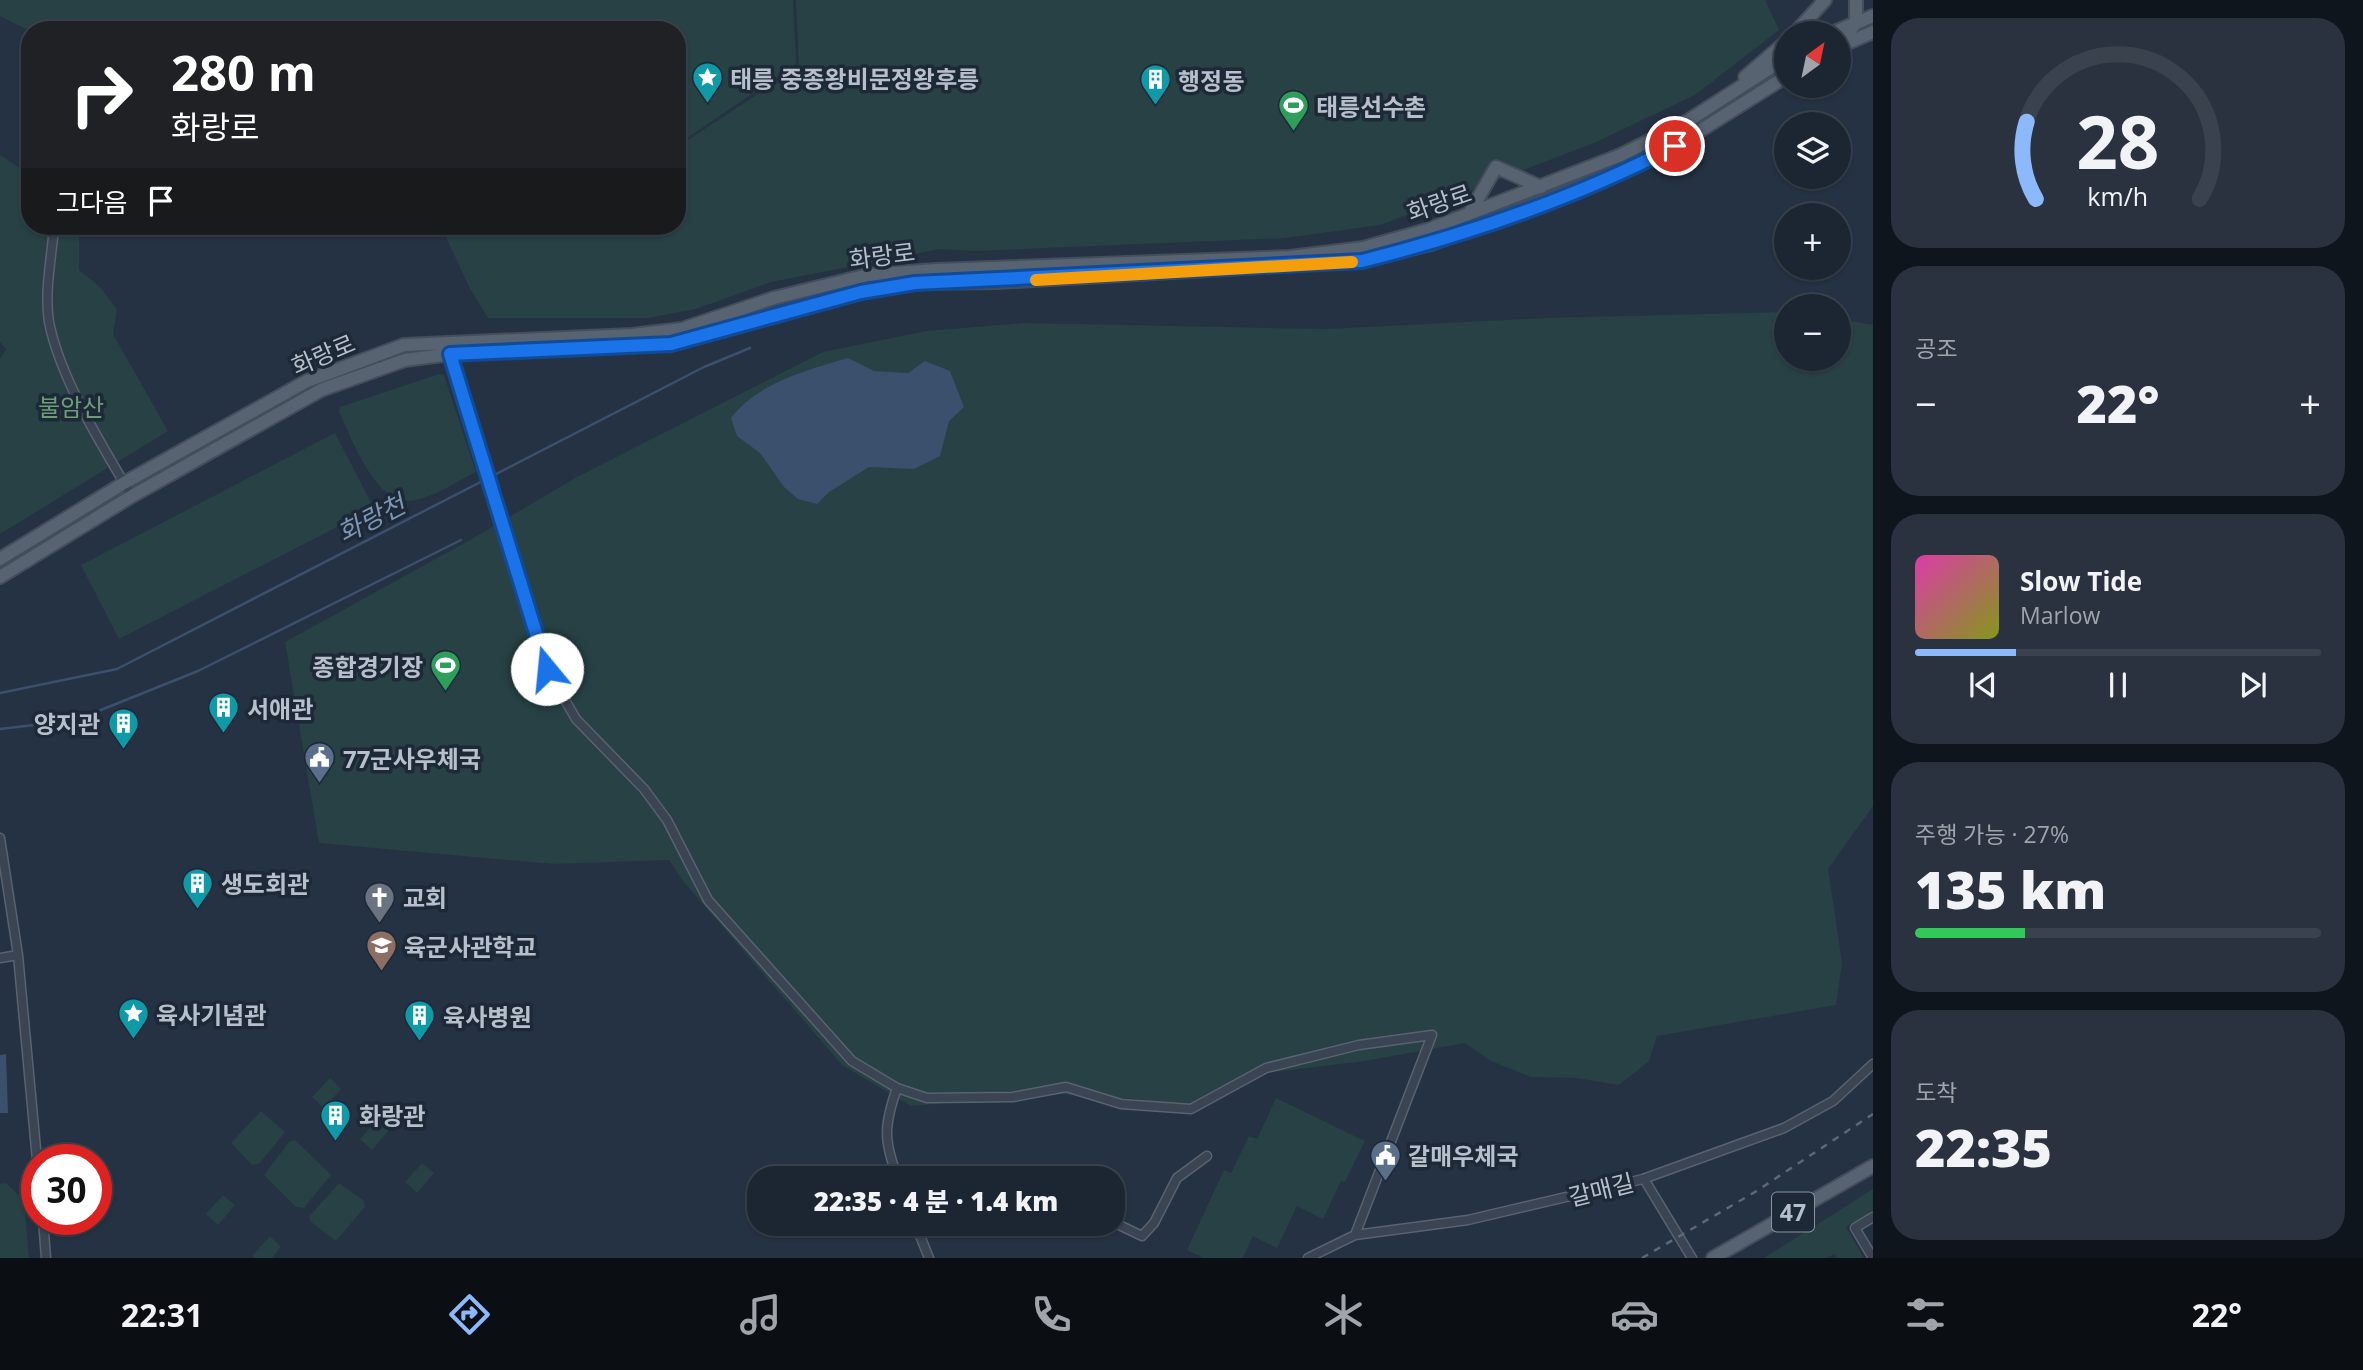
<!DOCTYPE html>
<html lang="ko">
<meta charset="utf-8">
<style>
:root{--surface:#1c2632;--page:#29323e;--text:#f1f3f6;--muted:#a0a5ac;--line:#3a434d;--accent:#8cb9fc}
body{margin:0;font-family:"Open Sans","Noto Sans KR",sans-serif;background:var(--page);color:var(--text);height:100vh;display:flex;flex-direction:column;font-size:26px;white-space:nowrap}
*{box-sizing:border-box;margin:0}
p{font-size:23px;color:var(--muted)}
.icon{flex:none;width:38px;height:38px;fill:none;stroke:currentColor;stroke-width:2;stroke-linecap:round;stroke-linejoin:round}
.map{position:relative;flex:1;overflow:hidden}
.drawer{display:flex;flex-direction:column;gap:18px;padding:18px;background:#0f151c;width:490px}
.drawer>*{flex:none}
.guide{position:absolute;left:21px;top:21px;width:665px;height:214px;border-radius:28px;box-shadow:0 2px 5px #0004,0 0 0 2px var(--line);background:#202124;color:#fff;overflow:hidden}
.needle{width:46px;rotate:33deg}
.fabs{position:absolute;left:1774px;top:21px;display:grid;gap:14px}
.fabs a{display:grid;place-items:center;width:77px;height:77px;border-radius:50%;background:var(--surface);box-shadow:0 2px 5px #0004,0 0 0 2px var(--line);font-size:35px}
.speed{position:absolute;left:21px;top:1144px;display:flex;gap:14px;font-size:35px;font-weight:700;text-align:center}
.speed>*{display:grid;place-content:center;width:91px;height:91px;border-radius:50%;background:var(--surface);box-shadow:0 2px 5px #0004,0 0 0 2px var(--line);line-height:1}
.speed .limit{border:10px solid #d22;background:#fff;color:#111}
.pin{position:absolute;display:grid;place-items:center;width:60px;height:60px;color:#fff;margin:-30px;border:4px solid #fff;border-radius:50%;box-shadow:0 2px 7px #0007}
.me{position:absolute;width:77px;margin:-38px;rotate:343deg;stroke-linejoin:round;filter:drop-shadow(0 0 5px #0008)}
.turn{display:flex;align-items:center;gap:24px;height:147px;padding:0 35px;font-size:32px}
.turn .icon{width:91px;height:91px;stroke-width:2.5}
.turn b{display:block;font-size:49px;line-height:60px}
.then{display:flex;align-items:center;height:66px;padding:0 35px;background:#0003;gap:14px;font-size:26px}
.big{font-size:52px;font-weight:800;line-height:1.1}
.drawer .tile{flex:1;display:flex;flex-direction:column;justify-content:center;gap:10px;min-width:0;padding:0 24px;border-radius:28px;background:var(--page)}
.drawer .dial{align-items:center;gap:0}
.dial svg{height:182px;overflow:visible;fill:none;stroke:var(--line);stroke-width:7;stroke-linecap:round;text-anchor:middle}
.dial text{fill:var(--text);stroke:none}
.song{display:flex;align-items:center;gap:21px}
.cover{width:84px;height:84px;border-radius:10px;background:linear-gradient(135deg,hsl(320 70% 55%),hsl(70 70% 35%))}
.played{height:7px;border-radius:4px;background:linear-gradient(90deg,var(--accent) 25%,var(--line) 25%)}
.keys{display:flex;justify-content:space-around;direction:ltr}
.heat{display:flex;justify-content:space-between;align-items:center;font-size:38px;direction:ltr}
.charge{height:10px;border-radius:5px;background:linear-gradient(90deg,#34c759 27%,var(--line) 0)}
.trip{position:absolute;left:747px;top:1166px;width:378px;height:70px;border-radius:28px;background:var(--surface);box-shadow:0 2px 5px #0004,0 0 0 2px var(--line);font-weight:800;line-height:70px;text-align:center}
.menu{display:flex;height:112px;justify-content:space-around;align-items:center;background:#0b0f14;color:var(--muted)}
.menu .icon{width:49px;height:49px}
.menu .on{color:var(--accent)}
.menu b{font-size:32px;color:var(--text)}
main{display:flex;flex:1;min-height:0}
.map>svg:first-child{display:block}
.green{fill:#274144}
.water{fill:#3a506c}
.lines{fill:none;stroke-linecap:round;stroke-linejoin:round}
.stream{stroke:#3a506c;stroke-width:2.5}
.street-casing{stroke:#586270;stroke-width:11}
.primary-casing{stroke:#434d5c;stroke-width:16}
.street{stroke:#3a4452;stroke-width:8}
.primary{stroke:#586372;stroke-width:12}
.rail{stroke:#5c6879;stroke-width:2.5;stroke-dasharray:7 7;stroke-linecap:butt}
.route-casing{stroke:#114b97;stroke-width:18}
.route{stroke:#1a73e8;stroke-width:12}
.slow{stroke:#f59e0b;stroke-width:12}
.labels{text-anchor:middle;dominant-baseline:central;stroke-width:7;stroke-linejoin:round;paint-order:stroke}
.shield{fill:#1e2938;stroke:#8992a0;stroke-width:2}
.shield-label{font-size:23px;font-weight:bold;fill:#b7bfcc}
.poi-label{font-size:24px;font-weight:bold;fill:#b7bfcc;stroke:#1e2938;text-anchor:start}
.street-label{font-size:24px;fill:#b7bfcc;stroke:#1e2938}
.park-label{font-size:24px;fill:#6d9e78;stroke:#1e2938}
.water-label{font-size:26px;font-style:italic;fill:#7d96b4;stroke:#1e2938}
</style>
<main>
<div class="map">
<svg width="1873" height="1258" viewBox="0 0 1873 1258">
<rect width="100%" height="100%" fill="#253243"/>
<path class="green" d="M0,0H793L796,64L677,145V30H82L72,25L70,30L30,31L0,16Z
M796,0H1765L1779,30L1695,95L1594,143L1380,225L1285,238L977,251L940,249L771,282L696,309L648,318H488L469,287L441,226H677V147L799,67Z
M0,155L30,175V226H84L79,237V270L99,286L117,309L113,334L168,431L0,534V359L6,349L0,342Z
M1787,312V359H1839V319L1873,325V806L1828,869L1842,962L1836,1005L1657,1036L1649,1061L1619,1085L1577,1078L1531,1077L1491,1061L1465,1043L1365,1061L1241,1076L1188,1106L1136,1099L1053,1094L911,1106L842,1065L683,881L669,860L553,864L319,843L285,642L470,540L577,477L823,352L926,331L1024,323L1326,329L1546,318Z
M439,374L444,375L476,472C457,481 436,496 416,500C376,509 353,440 339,412L340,407Z
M335,433L374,508L119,639L81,565Z
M330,1078L341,1089L324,1108L312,1097Z
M1276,1098L1365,1141L1345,1182L1341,1181L1323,1219L1297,1206L1277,1248L1253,1236L1243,1258H1204L1187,1250L1224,1170L1231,1173L1249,1136L1257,1139Z
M261,1111L285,1132L259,1164L252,1165L231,1143Z
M377,1120L389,1130L372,1150L360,1139Z
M295,1140L331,1175L304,1208L296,1207L264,1175L289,1142Z
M422,1163L434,1173L417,1193L405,1182Z
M6,1183L24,1200L29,1258H0V1184Z
M339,1183L364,1201L365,1207L336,1241L311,1222L309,1217Z
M1873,1189V1211L1846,1227L1864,1258H1837L1834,1254L1827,1258H1764Z
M223,1195L235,1205L218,1225L206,1214Z
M270,1236L281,1247L272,1258H255L252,1256Z"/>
<path class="water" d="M848,358L874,371L908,373L925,361L950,371L964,407L949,421L940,456L914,469L869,467L829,492L817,504L798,499L784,487L760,453L737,436L731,418C757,383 807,370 848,358Z
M6,1054L8,1113H0V1055Z"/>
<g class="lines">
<path class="stream" d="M0,693L117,669L704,367L750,348
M0,729L76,720L198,671L461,540"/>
<defs>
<path id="street" d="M54,226C52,256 44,292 49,322C60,378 102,446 132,496
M449,350L547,669L576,719L644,789L667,820L708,900L852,1061L897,1088L927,1098L1013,1097L1066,1087L1121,1104L1191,1109L1266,1068L1359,1045L1432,1035L1355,1235
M0,838L18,955L37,1160
M0,958L18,955
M897,1088C884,1125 883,1140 898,1178
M1644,1179L1692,1258
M43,1220L46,1258
M1113,1222L1142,1236L1154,1223L1177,1178L1207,1156
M915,1223L929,1258
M1308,1258L1355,1235L1468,1220L1643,1179L1784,1128L1833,1101L1873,1064
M1873,1258L1855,1228L1873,1217"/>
<path id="primary" d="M1795,33L1825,0
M1832,33L1873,16
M1839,44L1856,23V0
M1843,45L1873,32
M1745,77L1787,41
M1469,214L1496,167L1541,187
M0,559L124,483L307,381L404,345L632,335L682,329L774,298L868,275L936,270L1290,257L1363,248L1427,230L1621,155L1683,124L1787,57
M0,577L132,496L321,390L405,360L450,354L671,344L861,292L915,283L998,282L1362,261L1431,244L1626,170L1690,137L1787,76
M1713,1258L1873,1166"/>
</defs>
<use href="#street" class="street-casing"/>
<use href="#primary" class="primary-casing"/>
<use href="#street" class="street"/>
<use href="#primary" class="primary"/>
<path class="rail" d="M1642,1258L1755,1192L1873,1114"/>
</g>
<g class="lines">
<defs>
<path id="route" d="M547,669L450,354L671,344L861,292L915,283L1362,261C1469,234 1578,197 1675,146"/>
</defs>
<use href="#route" class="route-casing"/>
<use href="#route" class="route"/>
<path class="slow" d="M1036,280L1352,262"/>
</g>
<defs>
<symbol id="sight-pin" viewBox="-11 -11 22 30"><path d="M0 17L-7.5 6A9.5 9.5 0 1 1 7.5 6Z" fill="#0f9aa8" stroke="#1e2938"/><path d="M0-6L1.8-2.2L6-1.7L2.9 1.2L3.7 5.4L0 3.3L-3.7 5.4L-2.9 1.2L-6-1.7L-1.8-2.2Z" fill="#fff"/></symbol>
<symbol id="building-pin" viewBox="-11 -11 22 30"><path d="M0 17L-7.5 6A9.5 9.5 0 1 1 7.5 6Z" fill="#0f9aa8" stroke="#1e2938"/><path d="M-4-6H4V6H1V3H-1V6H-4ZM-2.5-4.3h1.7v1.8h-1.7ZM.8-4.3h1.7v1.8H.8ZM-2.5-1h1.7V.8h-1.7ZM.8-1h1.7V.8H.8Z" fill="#fff"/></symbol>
<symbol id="stadium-pin" viewBox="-11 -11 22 30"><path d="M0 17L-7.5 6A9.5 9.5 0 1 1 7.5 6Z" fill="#2e9e5b" stroke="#1e2938"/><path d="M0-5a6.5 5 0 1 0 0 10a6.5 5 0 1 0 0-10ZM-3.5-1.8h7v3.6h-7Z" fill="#fff"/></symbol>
<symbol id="civic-pin" viewBox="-11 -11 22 30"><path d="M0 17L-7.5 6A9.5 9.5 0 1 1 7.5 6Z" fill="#5c6f8a" stroke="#1e2938"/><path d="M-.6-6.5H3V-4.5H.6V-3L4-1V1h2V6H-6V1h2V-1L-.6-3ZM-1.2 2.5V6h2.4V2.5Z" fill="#fff"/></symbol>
<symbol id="church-pin" viewBox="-11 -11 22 30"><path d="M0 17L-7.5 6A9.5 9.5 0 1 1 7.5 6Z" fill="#6b7280" stroke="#1e2938"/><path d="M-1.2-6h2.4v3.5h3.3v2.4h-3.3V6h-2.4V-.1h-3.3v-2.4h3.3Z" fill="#fff"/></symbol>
<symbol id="university-pin" viewBox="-11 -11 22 30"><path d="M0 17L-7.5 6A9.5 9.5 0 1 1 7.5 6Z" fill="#8d6e63" stroke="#1e2938"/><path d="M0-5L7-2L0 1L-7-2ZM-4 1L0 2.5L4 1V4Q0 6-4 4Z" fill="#fff"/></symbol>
</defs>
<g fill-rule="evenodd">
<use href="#sight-pin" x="690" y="60" width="35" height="47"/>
<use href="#building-pin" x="1138" y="62" width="35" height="47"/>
<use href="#stadium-pin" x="1276" y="88" width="35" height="47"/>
<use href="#stadium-pin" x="428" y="648" width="35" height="47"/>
<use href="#building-pin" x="206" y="690" width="35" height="47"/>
<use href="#building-pin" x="106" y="706" width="35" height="47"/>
<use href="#civic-pin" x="302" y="740" width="35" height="47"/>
<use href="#building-pin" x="180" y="866" width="35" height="47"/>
<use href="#church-pin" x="362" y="880" width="35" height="47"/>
<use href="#university-pin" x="364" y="928" width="35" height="47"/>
<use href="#sight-pin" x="116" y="996" width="35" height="47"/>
<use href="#building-pin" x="402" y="998" width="35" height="47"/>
<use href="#building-pin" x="318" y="1098" width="35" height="47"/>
<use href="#civic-pin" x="1368" y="1138" width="35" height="47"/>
</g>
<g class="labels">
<rect class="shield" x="1772" y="1192.5" width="42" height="39" rx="5"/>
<g class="shield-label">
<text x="1793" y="1212">47</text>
</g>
<g class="poi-label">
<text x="730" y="78">태릉 중종왕비문정왕후릉</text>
<text x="1178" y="80">행정동</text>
<text x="1316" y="106">태릉선수촌</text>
<text x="423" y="666" text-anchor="end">종합경기장</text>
<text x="247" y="708">서애관</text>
<text x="100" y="723" text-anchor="end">양지관</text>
<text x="343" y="758">77군사우체국</text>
<text x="221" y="883">생도회관</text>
<text x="403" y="897">교회</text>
<text x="404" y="946">육군사관학교</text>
<text x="156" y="1014">육사기념관</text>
<text x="443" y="1016">육사병원</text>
<text x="359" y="1115">화랑관</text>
<text x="1408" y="1155">갈매우체국</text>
</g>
<g class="street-label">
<text transform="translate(1439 202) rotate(-19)">화랑로</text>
<text transform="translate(882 255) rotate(-7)">화랑로</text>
<text transform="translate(323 354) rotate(-23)">화랑로</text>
<text transform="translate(1601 1189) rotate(-14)">갈매길</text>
</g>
<g class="park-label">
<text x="71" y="406">불암산</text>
</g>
<g class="water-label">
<text transform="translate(371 518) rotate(-27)">화랑천</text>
</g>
</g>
</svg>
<div class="fabs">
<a><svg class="needle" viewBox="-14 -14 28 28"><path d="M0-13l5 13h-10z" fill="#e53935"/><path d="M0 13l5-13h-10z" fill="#a0a5ac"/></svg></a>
<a><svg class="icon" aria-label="layers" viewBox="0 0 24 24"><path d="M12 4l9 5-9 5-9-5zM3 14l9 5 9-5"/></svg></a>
<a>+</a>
<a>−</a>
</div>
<div class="speed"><div class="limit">30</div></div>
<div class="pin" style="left:1675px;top:146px;background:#d93025"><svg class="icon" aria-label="arrive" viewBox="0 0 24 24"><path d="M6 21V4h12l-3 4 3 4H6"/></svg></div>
<svg class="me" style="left:547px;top:669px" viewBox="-20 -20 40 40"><circle r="19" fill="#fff"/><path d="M0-13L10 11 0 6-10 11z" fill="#1a73e8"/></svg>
<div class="trip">22:35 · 4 분 · 1.4 km</div>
<div class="guide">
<div class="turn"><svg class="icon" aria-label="right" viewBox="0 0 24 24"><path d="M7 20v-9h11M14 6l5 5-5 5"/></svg><div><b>280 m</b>화랑로</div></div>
<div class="then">그다음<svg class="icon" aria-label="arrive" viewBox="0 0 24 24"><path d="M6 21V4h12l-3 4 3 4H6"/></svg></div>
</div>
</div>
<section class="drawer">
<div class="tile dial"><svg viewBox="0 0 100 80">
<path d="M14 69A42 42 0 1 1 86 69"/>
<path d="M14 69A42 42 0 0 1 10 35" stroke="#8cb9fc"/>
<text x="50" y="56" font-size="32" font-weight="700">28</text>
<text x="50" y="72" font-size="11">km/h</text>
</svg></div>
<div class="tile"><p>공조</p>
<div class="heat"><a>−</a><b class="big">22°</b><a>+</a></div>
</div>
<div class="tile">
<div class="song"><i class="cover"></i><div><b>Slow Tide</b><p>Marlow</p></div></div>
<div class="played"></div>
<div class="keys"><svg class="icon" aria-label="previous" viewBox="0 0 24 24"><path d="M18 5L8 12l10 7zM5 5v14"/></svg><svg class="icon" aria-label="pause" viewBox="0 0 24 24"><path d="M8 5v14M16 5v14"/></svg><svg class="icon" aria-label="next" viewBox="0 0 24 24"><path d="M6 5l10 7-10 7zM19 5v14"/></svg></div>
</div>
<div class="tile"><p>주행 가능 · 27%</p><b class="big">135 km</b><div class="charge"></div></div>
<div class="tile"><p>도착</p><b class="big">22:35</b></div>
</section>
</main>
<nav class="menu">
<b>22:31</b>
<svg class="icon on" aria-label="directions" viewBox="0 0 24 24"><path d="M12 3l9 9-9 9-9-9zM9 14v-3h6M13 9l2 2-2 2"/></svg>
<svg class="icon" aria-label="music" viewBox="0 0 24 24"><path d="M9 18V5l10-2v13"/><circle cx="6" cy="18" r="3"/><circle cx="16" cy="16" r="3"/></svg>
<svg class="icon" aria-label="phone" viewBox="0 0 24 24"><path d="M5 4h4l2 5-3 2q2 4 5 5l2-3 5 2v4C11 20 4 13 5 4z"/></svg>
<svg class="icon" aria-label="climate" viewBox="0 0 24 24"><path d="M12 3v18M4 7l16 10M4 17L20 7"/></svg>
<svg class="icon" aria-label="car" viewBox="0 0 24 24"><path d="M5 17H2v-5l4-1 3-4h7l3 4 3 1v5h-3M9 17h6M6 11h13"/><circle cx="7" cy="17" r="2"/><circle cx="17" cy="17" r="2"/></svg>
<svg class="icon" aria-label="filters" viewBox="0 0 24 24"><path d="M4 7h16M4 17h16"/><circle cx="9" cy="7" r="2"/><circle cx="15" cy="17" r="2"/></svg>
<b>22°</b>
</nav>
